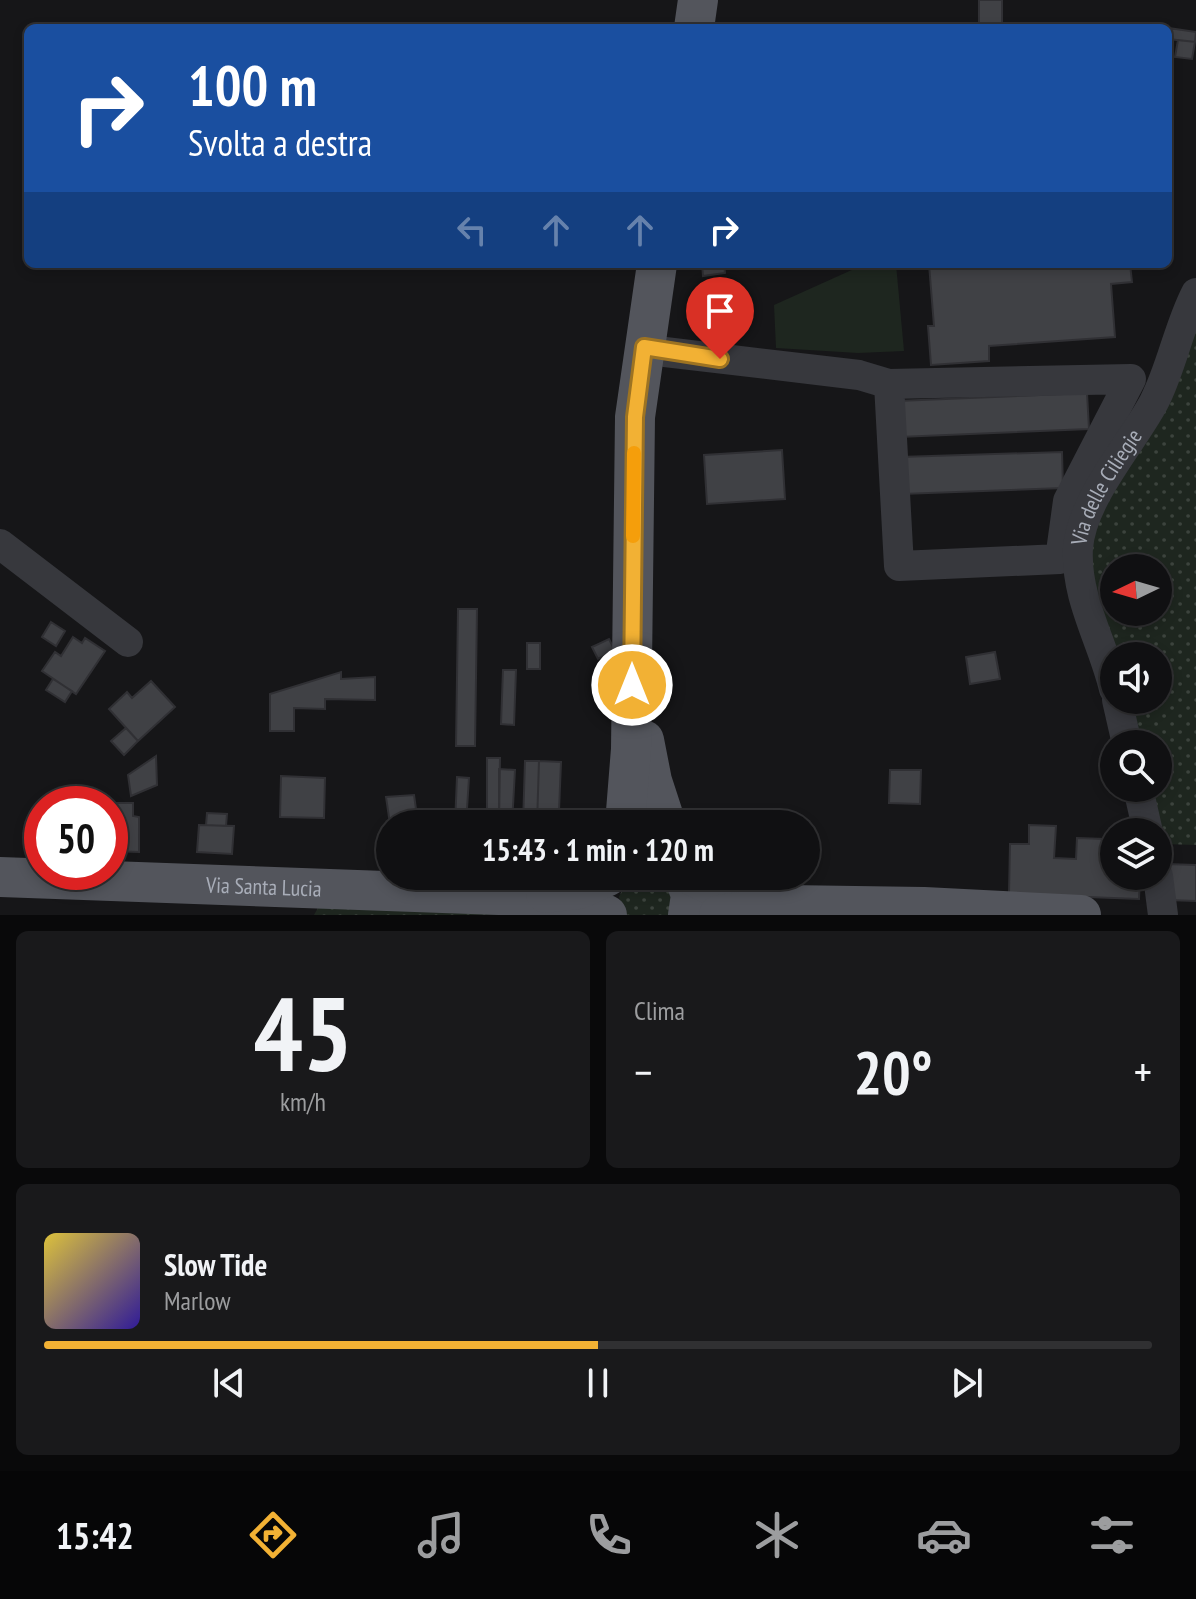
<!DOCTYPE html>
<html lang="it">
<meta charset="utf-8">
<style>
:root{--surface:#101012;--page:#19191b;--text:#f1f3f6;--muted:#9c9d9f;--line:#303032;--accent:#f2b134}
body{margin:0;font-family:"PT Sans Narrow",sans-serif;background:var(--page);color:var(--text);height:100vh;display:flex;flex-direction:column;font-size:30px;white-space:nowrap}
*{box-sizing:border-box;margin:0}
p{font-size:26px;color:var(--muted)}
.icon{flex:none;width:44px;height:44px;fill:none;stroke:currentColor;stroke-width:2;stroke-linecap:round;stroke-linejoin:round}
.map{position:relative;height:915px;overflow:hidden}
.sheet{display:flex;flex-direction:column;gap:16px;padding:16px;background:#09090a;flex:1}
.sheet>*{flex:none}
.guide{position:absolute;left:24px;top:24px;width:1148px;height:244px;border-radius:12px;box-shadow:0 4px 12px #0003,0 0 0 2px var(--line);background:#1a4fa0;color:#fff;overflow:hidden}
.needle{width:52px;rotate:265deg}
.controls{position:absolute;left:1100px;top:554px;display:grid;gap:16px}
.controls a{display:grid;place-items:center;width:72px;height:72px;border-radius:50%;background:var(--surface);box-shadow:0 4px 12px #0003,0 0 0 2px var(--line);font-size:40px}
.speed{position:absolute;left:24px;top:786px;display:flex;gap:16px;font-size:40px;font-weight:700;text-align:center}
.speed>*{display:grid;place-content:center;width:104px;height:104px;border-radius:50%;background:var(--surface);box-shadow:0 4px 12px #0003,0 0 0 2px var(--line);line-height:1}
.speed .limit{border:12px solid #d22;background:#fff;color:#111}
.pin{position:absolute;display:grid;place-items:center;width:68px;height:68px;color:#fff;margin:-82px -34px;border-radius:50% 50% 50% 0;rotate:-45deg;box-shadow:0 0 8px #0007}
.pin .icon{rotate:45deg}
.me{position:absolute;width:88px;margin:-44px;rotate:0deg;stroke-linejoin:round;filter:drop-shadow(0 0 6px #0008)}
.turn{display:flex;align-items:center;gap:28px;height:168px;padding:0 32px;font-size:36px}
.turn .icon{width:104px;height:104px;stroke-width:2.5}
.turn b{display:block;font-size:56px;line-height:68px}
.lanes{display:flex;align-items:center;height:76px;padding:0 32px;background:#0003;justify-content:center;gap:40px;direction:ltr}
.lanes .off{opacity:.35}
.big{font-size:60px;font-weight:600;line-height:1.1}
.sheet .tile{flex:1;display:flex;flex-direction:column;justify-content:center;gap:12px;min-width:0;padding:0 28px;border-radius:12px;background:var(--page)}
.sheet .dial{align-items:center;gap:0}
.dial b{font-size:104px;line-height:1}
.song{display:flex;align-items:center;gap:24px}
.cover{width:96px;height:96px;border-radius:12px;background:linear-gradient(135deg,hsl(50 70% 55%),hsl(250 70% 35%))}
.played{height:8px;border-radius:4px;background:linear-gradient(90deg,var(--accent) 50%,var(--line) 50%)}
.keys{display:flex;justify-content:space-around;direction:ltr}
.heat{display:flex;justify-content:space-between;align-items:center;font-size:44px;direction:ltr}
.sheet .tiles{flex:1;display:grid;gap:16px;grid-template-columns:1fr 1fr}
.tile:last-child{grid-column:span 2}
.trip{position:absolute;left:376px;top:810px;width:444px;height:80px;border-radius:40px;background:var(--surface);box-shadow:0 4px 12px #0003,0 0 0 2px var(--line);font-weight:600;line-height:80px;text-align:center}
.tabs{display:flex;height:128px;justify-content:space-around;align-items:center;background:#060607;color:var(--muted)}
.tabs .icon{width:56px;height:56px}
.tabs .selected{color:var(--accent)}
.tabs b{font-size:36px;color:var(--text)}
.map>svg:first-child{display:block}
.grass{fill:url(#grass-dots);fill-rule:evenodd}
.park{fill:#1e261f}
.building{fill:#404145;stroke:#303034;stroke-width:2}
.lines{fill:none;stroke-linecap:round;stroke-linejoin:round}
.minor{stroke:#37383d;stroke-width:30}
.major{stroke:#53555c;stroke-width:40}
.route-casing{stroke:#9d7322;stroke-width:20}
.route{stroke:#f2b134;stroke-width:14}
.slow{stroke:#f59e0b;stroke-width:14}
.labels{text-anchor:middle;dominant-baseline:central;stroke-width:8;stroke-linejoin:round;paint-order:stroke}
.street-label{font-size:22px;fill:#a8adb8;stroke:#111113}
</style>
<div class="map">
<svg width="1196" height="915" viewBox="0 0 1196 915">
<defs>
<pattern id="grass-dots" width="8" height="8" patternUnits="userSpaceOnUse" patternTransform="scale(2)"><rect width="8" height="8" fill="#1e261f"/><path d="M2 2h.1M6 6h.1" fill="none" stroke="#3c433d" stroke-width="1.8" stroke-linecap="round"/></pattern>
</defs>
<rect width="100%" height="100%" fill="#161618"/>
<path class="grass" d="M1196,321V845L1164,844L1150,788H1158V744H1140L1129,700H1158V656H1116L1088,564L1092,531ZM1114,568H1158V612H1114Z
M628,876H675L678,915H625L619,897Z
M319,906L559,915H314Z"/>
<path class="park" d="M865,264H896L904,351L858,353L776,348L774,305Z"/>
<path class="building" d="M979,0H1002V28H979Z
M1162,27L1196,32L1195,42L1168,39V28Z
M1178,40L1195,42L1192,59L1175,57Z
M702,264H724L725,273L703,276Z
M929,264H1130L1132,282L1111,284L1115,337L989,346V361L931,365L928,326H934Z
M1087,393L1089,429L899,437L897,401Z
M782,450L785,499L707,504L704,455Z
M1062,452L1063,488L902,494L900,457Z
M458,609H477L475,746H456Z
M51,622L65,631L56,646L42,637Z
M73,637L82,643L85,638L105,651L76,694L42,671L55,652L61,656Z
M609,639L615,651L598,659L592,647Z
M527,643H540V669H527Z
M995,652L1000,679L970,684L966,657Z
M503,670H516L514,725L501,724Z
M341,672V679L375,677V700L325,699V709L294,708V731H270V694Z
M53,679L72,691L65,702L46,690Z
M151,681L175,707L138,741L109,709L127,692L132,698Z
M126,728L138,741L124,755L111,741Z
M156,756L157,785L131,796L128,775Z
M487,758H500L499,824H487Z
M525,761H539L537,824H523Z
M539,761L561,762L559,811H573V824H537Z
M499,769L515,770L512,824H499Z
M890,770H921L920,804L889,803Z
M281,776L325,778L324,818L280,817Z
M457,777L469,778L466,824H455Z
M414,795L418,823L390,824L386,797Z
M98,803H133V816L139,817V852L110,851V804Z
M207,813L227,814L226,826L206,825Z
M199,825L234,826L232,854L197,852Z
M1029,825L1056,826L1054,858L1076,859L1077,838L1105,839L1104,871H1114V876H1140L1139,899L1009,894L1010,844H1029Z
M1166,864L1196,865V901L1168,900Z"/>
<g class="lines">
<g class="minor">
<path d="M644,347L665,352L859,375L889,384L1131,379L1068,501L1060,559L899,566L889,384"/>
<path d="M0,544L128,642"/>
<path id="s1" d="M1114,689C1103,642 1075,598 1078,548C1082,498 1131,445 1154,402C1172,367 1178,328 1196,293"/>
<path d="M1117,700L1127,744"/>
<path d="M1138,788L1148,832"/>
<path d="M1158,876L1163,915"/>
</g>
<g class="major">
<path d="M694,28L698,0"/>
<path d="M644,740L652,781L666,824"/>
<path d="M625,824L631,749L635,417L657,264"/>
<path d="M684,876L691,895L688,915"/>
<path d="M693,876L741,899L767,903"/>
<path id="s2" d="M0,877L526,896L591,908L607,915"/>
<path d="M546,893L579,889L608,876"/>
<path d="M719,915L787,905L924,907L1081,915"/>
</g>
</g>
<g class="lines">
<defs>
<path id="route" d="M632,685L635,417L644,347L720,359"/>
</defs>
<use href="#route" class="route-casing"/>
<use href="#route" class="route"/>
<path class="slow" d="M633,536L634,453"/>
</g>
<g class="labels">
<g class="street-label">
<text stroke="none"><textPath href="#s1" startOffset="214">Via delle Ciliegie</textPath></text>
<text stroke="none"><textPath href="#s2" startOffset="264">Via Santa Lucia</textPath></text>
</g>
</g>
</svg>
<div class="controls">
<a><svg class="needle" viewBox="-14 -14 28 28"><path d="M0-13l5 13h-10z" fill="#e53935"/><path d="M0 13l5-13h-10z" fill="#9c9d9f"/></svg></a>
<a><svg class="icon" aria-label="sound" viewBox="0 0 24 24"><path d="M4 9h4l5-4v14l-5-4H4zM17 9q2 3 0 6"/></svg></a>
<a><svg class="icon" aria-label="search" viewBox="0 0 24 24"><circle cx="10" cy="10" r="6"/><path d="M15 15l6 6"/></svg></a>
<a><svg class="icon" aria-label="layers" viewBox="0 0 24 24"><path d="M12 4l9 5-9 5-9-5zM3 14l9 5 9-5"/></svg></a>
</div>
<div class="speed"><div class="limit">50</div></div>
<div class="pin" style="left:720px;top:359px;background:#d93025"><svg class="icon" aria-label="arrive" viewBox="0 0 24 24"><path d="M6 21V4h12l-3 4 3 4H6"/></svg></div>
<svg class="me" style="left:632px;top:685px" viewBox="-20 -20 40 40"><circle r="17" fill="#f2b134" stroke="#fff" stroke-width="3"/><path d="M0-11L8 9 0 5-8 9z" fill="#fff"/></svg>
<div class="trip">15:43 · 1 min · 120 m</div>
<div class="guide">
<div class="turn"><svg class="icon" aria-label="right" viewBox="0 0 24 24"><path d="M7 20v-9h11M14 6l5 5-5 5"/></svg><div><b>100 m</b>Svolta a destra</div></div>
<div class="lanes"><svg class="icon off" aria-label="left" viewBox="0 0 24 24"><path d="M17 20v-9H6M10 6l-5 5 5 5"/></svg><svg class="icon off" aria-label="ahead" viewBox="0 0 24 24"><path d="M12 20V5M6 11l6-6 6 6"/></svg><svg class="icon off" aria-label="ahead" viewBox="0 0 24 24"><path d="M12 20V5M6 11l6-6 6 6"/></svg><svg class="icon" aria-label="right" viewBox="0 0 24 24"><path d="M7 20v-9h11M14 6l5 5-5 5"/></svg></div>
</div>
</div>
<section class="sheet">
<div class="tiles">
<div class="tile dial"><b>45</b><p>km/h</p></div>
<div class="tile"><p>Clima</p>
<div class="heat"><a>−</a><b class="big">20°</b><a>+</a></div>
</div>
<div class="tile">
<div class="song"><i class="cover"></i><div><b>Slow Tide</b><p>Marlow</p></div></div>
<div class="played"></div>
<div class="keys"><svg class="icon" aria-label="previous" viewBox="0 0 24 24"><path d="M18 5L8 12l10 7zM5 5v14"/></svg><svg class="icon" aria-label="pause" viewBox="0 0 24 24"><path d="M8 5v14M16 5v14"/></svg><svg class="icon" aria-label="next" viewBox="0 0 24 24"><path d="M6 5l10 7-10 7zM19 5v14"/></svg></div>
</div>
</div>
</section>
<nav class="tabs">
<b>15:42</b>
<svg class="icon selected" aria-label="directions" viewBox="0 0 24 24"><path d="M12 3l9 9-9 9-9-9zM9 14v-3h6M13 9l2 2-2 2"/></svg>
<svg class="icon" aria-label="music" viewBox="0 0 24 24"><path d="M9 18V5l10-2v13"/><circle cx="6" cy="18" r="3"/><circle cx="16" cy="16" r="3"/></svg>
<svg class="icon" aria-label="phone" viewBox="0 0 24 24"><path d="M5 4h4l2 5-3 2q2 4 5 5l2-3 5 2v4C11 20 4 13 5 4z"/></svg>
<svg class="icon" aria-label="climate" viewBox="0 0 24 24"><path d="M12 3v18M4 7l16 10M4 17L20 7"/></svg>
<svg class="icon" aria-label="car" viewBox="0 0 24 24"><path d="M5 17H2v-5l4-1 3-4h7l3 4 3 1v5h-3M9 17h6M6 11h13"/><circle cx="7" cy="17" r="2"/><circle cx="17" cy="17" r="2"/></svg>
<svg class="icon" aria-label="filters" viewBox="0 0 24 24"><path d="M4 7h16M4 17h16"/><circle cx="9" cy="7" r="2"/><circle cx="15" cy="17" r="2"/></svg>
</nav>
